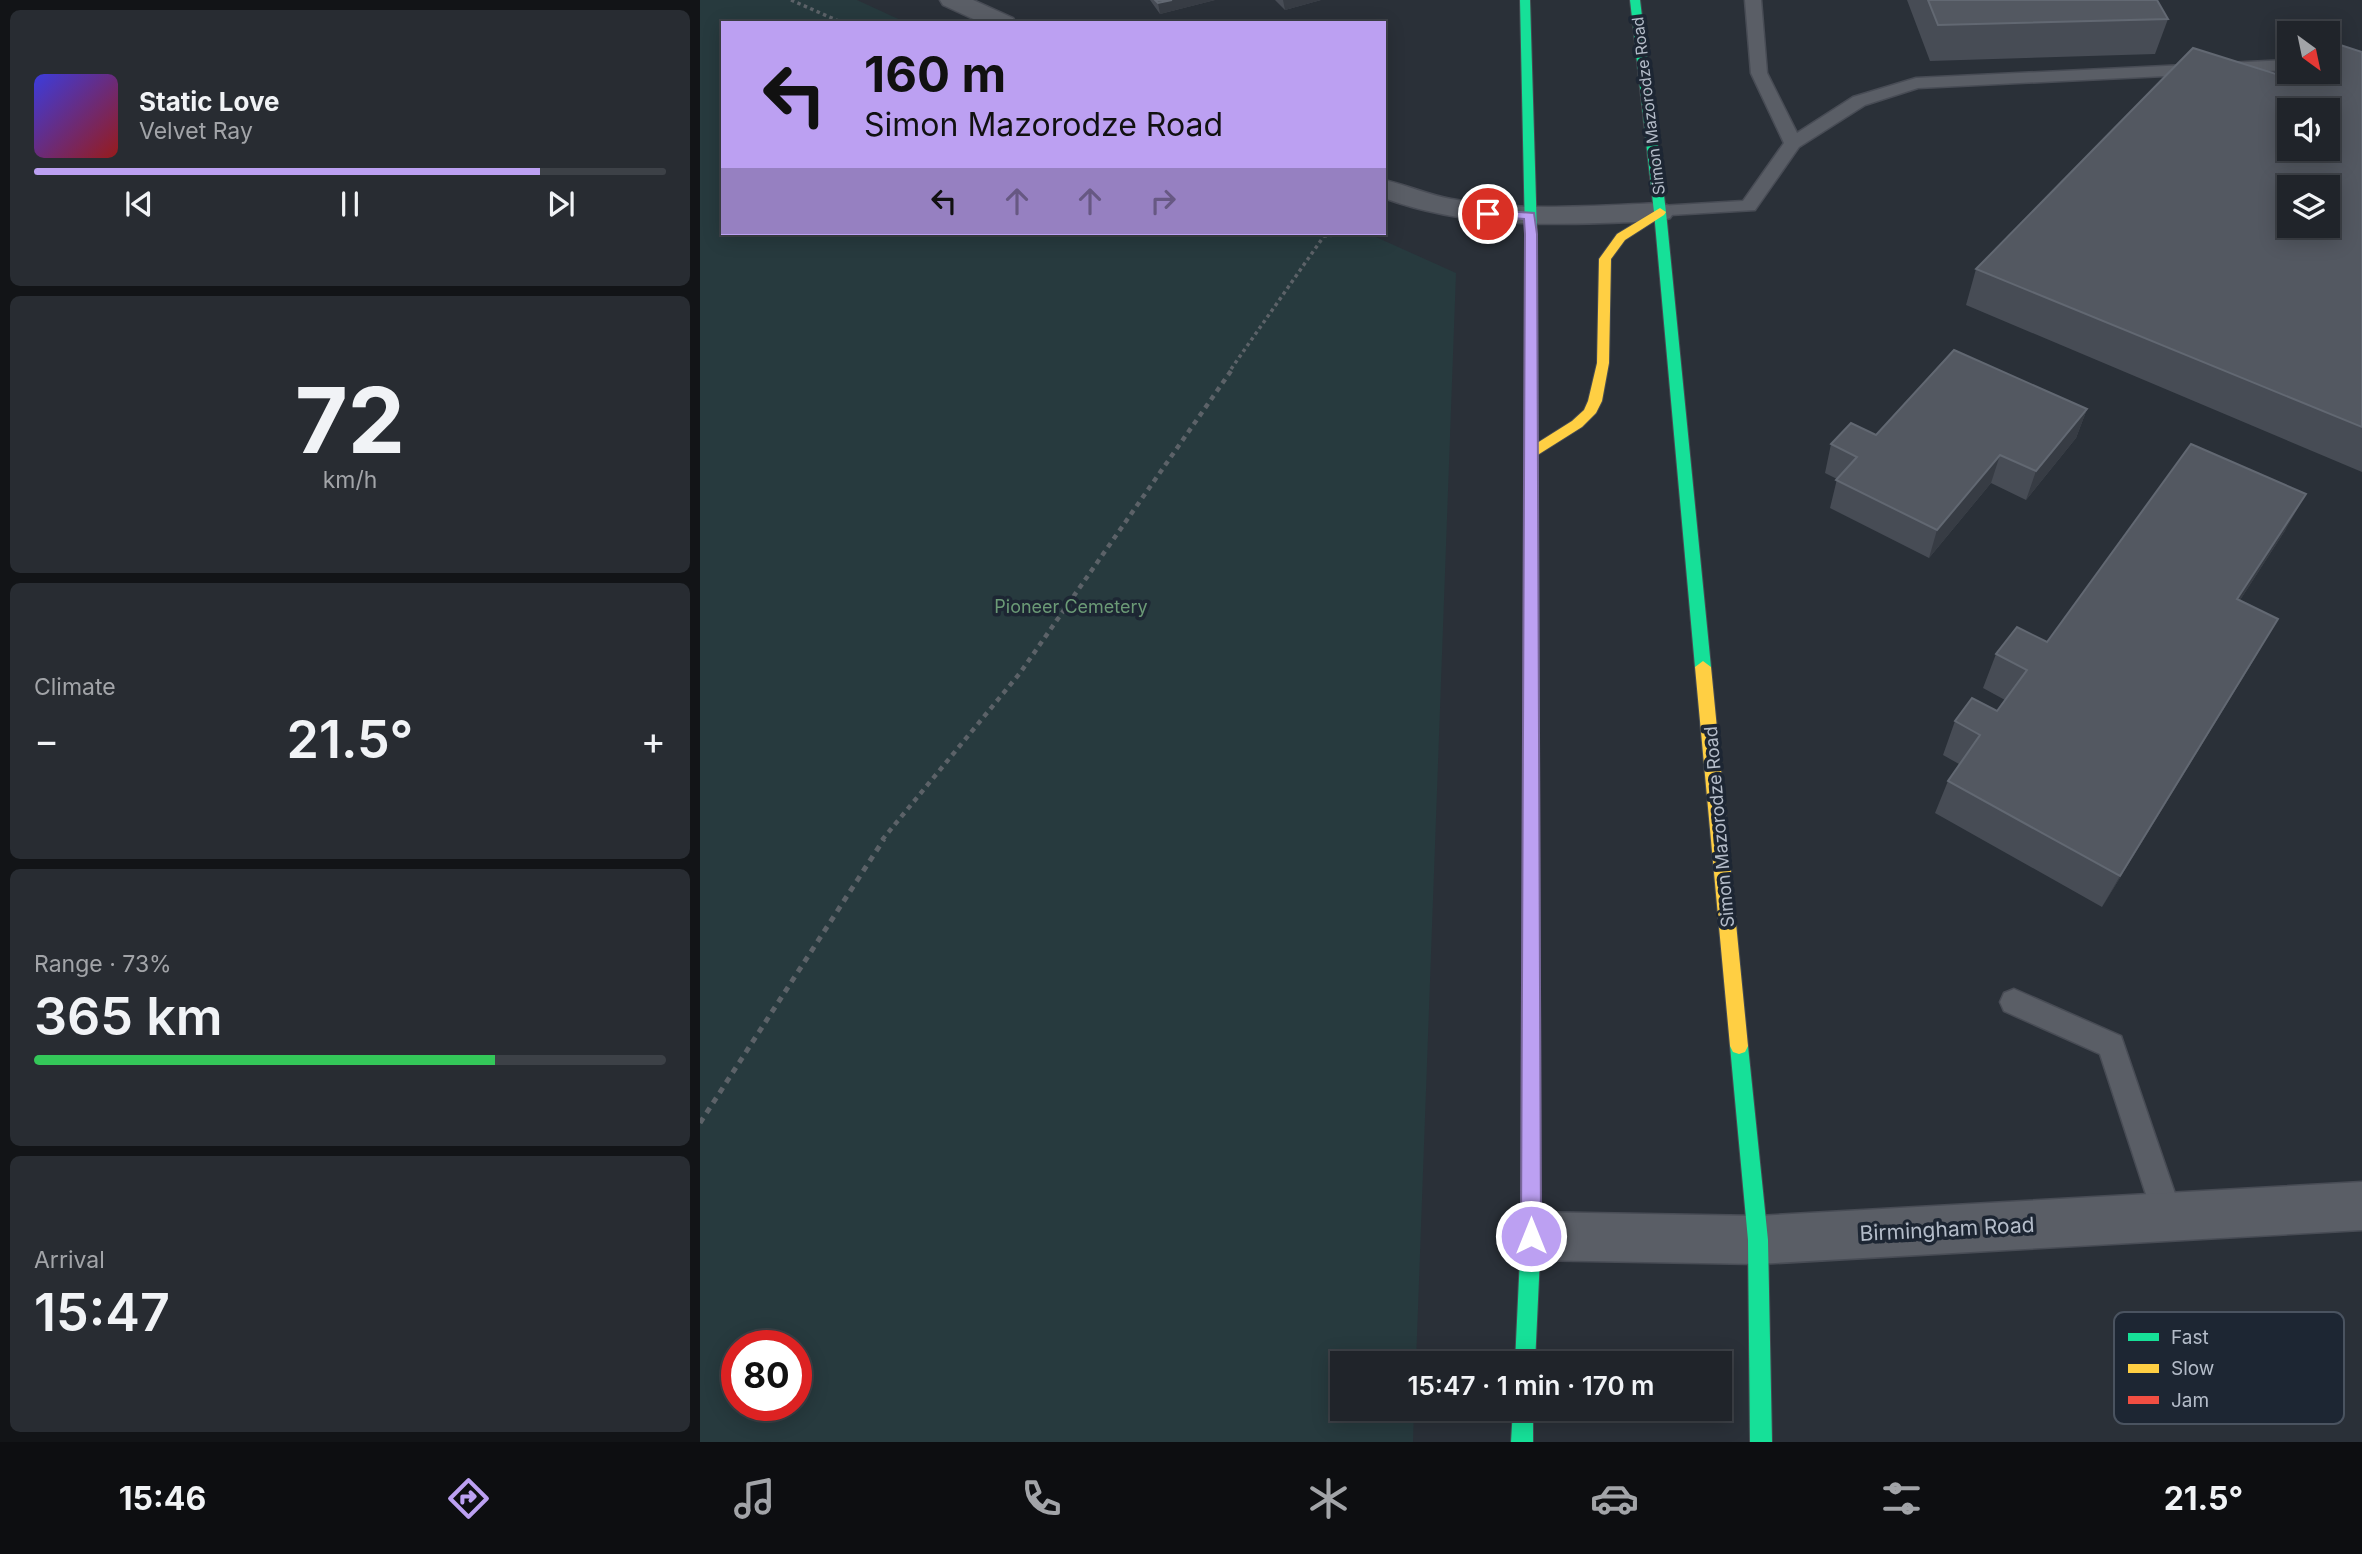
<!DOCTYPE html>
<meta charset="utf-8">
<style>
:root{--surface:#20242a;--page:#282c32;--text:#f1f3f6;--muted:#a2a4a8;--line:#3d4147;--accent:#bca0f2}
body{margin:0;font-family:Inter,sans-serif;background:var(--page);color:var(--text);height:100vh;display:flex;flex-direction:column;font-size:26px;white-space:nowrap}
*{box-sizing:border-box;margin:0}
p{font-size:23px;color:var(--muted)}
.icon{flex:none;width:38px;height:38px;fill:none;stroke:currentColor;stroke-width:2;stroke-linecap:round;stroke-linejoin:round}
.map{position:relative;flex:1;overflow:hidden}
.details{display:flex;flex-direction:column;gap:10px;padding:10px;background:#121417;width:700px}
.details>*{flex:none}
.hud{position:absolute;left:21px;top:21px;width:665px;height:214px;border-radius:0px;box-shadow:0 4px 18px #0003,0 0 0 2px var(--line);background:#bca0f2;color:#111;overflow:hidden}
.needle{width:46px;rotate:147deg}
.buttons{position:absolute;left:1577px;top:21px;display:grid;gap:14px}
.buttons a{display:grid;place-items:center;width:63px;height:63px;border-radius:0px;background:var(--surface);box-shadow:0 4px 18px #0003,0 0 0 2px var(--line);font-size:35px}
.speed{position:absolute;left:21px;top:1330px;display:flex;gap:14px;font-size:35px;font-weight:700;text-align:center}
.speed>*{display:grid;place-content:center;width:91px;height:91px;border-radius:50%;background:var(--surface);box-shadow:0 4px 18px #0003,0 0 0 2px var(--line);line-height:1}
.speed .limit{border:10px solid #d22;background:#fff;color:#111}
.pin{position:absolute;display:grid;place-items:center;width:60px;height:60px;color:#fff;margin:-30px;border:4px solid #fff;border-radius:50%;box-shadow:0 2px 7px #0007}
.me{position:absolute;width:77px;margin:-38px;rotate:0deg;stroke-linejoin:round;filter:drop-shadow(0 0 5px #0008)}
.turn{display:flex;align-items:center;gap:24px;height:147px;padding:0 28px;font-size:32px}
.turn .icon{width:91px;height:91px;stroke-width:2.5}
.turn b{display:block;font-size:49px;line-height:60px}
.lanes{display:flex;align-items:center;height:66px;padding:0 28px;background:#0003;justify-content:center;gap:35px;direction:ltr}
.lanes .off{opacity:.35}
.big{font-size:52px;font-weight:600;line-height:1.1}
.details .card{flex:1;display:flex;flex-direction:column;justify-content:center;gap:10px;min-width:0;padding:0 24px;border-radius:10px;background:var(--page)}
.details .dial{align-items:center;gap:0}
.dial b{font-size:91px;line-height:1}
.song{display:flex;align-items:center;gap:21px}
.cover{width:84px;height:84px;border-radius:10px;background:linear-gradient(135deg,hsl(240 70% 55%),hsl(0 70% 35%))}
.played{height:7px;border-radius:4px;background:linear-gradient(90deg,var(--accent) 80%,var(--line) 80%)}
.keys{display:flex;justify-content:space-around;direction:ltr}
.heat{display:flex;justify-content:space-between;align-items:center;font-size:38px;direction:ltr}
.charge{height:10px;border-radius:5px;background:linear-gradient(90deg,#34c759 73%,var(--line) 0)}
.trip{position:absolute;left:630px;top:1351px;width:402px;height:70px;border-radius:0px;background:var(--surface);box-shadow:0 4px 18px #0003,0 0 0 2px var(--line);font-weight:600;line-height:70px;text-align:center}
.dock{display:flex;height:112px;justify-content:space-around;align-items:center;background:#0d0e11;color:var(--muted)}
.dock .icon{width:49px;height:49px}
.dock .current{color:var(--accent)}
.dock b{font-size:32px;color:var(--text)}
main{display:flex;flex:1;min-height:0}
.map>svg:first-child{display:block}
.green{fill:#273a3e;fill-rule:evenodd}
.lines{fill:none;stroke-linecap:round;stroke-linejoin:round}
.lane-casing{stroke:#484c55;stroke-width:3}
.street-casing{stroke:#484c55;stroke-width:3}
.fast-casing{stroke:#474c53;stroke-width:2}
.slow-casing{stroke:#474c53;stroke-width:2}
.jam-casing{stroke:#474c53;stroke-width:2}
.path-far2{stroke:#5c6268;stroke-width:3.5;stroke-dasharray:3.5 3.5;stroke-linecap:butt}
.path-far1{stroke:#5c6268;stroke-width:4.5;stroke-dasharray:5 5;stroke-linecap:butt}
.path{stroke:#5c6268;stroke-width:5;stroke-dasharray:6 6;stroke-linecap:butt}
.lane{fill:#5a5e66;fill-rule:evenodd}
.street{fill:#5a5e66;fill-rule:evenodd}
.fast{fill:#16e098;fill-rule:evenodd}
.slow{fill:#ffcf43;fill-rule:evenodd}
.jam{fill:#f24e42;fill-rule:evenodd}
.wall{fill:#474c55}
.shaded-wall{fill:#373c44}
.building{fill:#535861;stroke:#626872;stroke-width:2;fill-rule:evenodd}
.route{fill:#bca0f2;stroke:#7a689d;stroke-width:2}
.labels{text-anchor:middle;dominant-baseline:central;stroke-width:7;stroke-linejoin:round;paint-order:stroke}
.far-street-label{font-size:16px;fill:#b4bcc9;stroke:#1d2633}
.park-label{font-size:18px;fill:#6b9a76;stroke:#1d2633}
.street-label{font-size:18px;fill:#b4bcc9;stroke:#1d2633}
.near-street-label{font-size:21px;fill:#b4bcc9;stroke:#1d2633}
.key{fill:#1d2633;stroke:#4a5360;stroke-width:2}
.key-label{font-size:19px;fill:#b4bcc9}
</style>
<main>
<section class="details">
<div class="card">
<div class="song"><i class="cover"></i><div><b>Static Love</b><p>Velvet Ray</p></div></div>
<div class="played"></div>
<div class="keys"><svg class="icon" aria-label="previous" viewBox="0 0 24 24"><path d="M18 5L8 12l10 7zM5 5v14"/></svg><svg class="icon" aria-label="pause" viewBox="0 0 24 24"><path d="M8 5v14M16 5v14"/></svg><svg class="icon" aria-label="next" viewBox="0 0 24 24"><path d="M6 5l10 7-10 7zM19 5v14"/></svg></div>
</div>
<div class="card dial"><b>72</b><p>km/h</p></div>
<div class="card"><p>Climate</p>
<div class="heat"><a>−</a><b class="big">21.5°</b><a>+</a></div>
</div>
<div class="card"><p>Range · 73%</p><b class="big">365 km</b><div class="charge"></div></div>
<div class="card"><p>Arrival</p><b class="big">15:47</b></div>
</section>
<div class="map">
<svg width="1662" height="1442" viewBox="0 0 1662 1442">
<rect width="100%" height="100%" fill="#2a3038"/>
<path class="green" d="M0,0H157L207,23H23V233H667L756,273L716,1363H642V1409H714L713,1442H0ZM37,1346H96V1405H37Z"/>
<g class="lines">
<defs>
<path id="lane" d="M1045,0H1061L1067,73L1097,133L1153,97L1216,78L1589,60V70L1218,88L1165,105L1099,147L1055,210L953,216L951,212L960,206L1043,201L1084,143L1051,73Z
M1314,989L1421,1036L1483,1217L1479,1228L1468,1232L1457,1228L1400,1054L1304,1011L1300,1002L1304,993Z"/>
<path id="street" d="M240,0H273L313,18L316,23H282L243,5Z
M684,180C707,185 728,195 751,199C820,212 891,206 960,203L970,206L974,212L970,218L960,221C866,224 774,231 684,198Z
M1662,1182V1230L1058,1264L831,1260L814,1253L807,1236L814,1219L831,1212L1058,1216Z"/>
<path id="fast" d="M820,0H830L837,234L838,524L831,529L824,524L825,234Z
M930,0H940L966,212L1011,667L1003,673L995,667L954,212Z
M831,725L837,727L839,731L841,1236L835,1363H815L821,1236L823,731L825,727Z
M1039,1038L1045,1040L1048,1046L1068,1240L1072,1442H1050L1048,1240L1030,1046L1033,1040Z
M813,1409H833V1442H811Z"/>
<path id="slow" d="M960,208L966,212L964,215L925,240L911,259L909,363L902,401L896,413L882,427L836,456H826L824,453L826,450L872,421L884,410L888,401L897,363L899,259L917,234Z
M1003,661L1011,667L1048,1046L1045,1052L1039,1054L1033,1052L1030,1046L995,667Z"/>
<path id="jam" d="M831,519L838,524L839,731L837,735H825L823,731L824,524Z"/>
</defs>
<use href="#lane" class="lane-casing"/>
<use href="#street" class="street-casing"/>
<use href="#fast" class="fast-casing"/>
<use href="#slow" class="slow-casing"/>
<use href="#jam" class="jam-casing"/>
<path class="path-far2" d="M91,0L143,23
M617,233L624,236L655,233
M531,369L624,236"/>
<path class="path-far1" d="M182,840L320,673L533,368"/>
<path class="path" d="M0,1123L184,839"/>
<use href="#lane" class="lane"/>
<use href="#street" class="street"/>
<use href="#fast" class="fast"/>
<use href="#slow" class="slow"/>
<use href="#jam" class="jam"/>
</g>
<path class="wall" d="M450,0H515L460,14Z
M575,0H621L585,10Z
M1207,0H1457L1468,19L1455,54L1230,61Z
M1662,52V472L1266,305L1276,269L1592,79Z
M1387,409L1376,438L1326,500L1291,483L1229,558L1130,508L1137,479L1125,473L1131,444Z
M1586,529L1540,600L1558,653L1402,907L1235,813L1248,781L1259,764L1243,755L1255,721L1297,711L1305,700L1283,688L1296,654L1347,642Z"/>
<path class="shaded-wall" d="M472,0H515L460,14L458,3Z
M583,0H621L585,10Z
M1387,409L1376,438L1326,500L1336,471Z
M1300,455L1291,483L1229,558L1237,530Z
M1606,494L1586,529L1518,634L1537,599Z
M1578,619L1558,653L1402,907L1420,876Z"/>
<path class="building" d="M455,0H472L458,3Z
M1228,0H1457L1468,19L1238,25Z
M1628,41L1662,52V427L1276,269L1493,48L1592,79L1596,72H1628ZM1589,110H1628V149H1589ZM1589,187H1628V226H1589Z
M1254,350L1387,409L1336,471L1300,455L1237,530L1136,480L1157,457L1131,444L1151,423L1176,435Z
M1491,444L1606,494L1537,599L1578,619L1420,876L1248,781L1280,735L1255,721L1272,698L1297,711L1327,670L1296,654L1317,627L1347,642Z"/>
<path class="route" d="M788,210L834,213L837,234L841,1236L838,1243L831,1246L824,1243L821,1236L825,234L824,219L784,216V211Z"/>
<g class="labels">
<g class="far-street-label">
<text transform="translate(948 106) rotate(-97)">Simon Mazorodze Road</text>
</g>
<g class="park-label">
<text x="371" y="606">Pioneer Cemetery</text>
</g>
<g class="street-label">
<text transform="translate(1019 827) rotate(-95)">Simon Mazorodze Road</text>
</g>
<g class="near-street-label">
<text transform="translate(1247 1229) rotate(-3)">Birmingham Road</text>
</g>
</g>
<rect x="1414" y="1312" width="230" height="112" rx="10" class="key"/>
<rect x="1428" y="1333" width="31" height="8" fill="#16e098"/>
<rect x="1428" y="1364" width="31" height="9" fill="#ffcf43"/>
<rect x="1428" y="1396" width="31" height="8" fill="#f24e42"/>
<g class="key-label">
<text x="1471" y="1344">Fast</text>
<text x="1471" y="1375">Slow</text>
<text x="1471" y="1407">Jam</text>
</g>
</svg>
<div class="buttons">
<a><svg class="needle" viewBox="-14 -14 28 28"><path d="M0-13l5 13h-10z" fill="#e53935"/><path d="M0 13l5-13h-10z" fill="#a2a4a8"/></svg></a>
<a><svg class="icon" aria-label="sound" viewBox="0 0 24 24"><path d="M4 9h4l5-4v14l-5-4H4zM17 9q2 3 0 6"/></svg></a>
<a><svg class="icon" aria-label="layers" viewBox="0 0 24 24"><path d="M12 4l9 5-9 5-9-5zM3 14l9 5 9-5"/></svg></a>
</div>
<div class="speed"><div class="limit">80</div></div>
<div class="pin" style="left:788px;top:214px;background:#d93025"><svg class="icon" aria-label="arrive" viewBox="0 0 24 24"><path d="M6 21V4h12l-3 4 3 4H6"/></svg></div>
<svg class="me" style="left:831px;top:1236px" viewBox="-20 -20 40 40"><circle r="17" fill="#bca0f2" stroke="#fff" stroke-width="3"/><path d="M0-11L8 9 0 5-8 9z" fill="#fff"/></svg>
<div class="trip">15:47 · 1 min · 170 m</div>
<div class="hud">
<div class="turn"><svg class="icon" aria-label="left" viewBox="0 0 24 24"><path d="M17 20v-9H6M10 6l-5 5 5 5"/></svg><div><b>160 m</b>Simon Mazorodze Road</div></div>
<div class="lanes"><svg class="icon" aria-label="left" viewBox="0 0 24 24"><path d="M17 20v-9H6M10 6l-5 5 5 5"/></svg><svg class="icon off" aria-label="ahead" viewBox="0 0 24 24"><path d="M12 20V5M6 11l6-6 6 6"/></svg><svg class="icon off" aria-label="ahead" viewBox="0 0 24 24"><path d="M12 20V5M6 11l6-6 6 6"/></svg><svg class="icon off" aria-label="right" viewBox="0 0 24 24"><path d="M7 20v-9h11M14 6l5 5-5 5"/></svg></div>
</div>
</div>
</main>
<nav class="dock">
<b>15:46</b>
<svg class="icon current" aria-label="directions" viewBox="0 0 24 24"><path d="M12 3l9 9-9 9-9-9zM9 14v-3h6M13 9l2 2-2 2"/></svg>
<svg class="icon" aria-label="music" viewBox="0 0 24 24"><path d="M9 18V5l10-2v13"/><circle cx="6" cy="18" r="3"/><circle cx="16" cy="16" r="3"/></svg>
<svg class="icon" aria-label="phone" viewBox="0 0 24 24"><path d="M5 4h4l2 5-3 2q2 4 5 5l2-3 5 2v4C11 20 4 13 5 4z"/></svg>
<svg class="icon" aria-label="climate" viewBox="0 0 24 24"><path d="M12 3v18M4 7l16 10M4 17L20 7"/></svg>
<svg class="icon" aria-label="car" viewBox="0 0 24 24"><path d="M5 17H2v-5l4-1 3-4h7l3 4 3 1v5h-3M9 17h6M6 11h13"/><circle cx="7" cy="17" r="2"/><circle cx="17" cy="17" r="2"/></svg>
<svg class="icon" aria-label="filters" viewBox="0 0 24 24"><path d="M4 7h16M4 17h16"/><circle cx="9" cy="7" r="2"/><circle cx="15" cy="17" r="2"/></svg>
<b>21.5°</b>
</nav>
